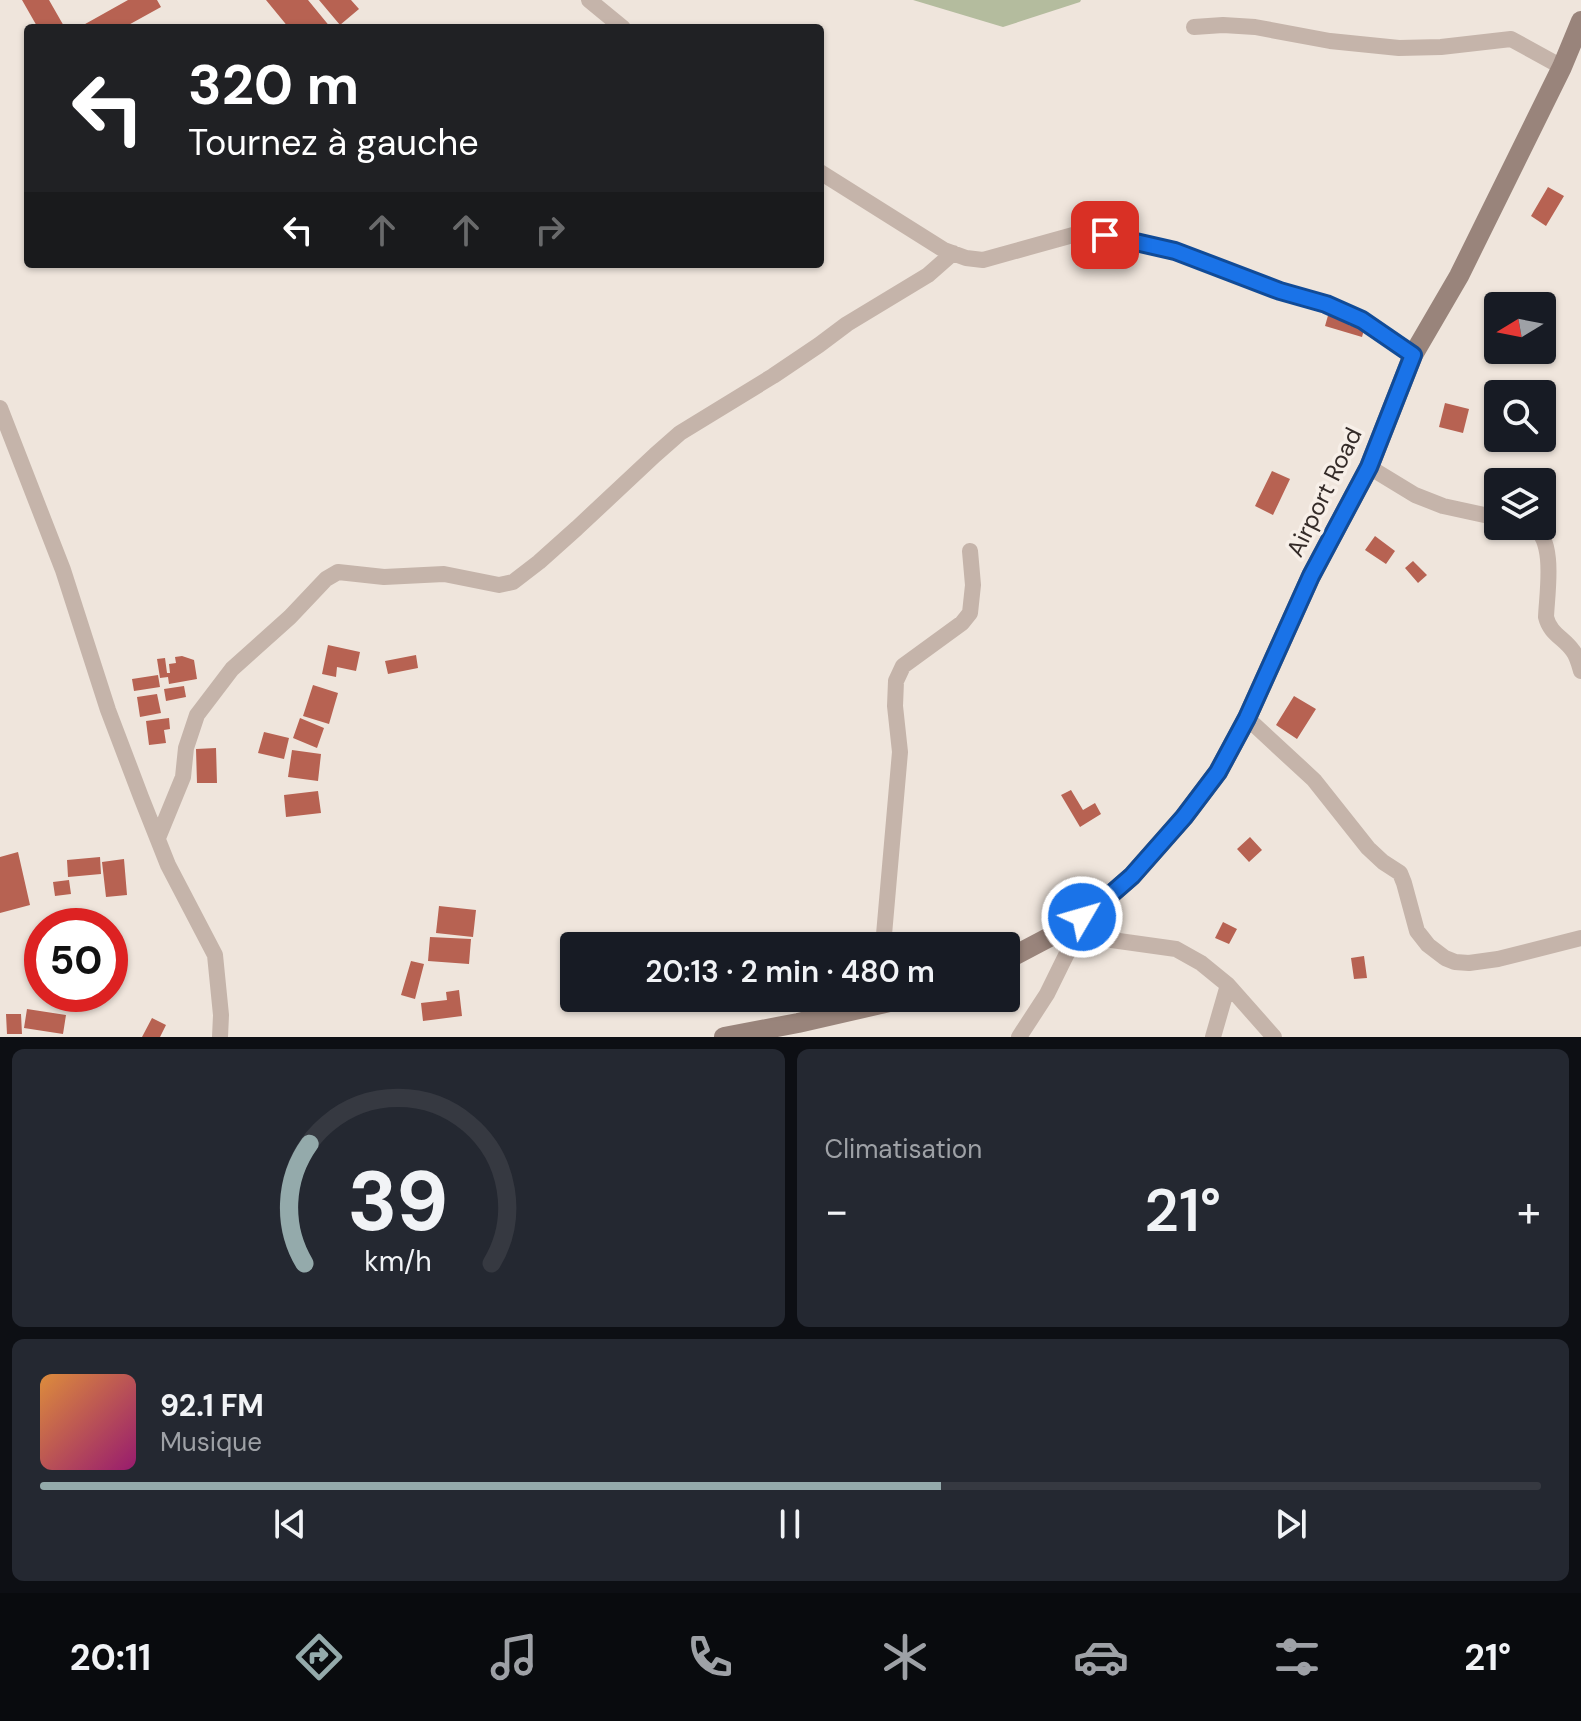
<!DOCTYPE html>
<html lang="fr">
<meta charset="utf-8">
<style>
:root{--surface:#171b24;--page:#242831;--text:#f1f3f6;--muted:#9ea1a6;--line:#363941;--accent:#94aaab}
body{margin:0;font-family:"DM Sans",sans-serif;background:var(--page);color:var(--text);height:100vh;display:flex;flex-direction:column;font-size:30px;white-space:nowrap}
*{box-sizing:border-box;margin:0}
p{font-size:26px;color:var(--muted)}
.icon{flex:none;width:44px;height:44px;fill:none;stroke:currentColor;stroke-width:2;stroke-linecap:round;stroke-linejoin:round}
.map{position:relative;height:1037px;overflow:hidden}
.sheet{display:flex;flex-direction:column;gap:12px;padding:12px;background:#0d0f14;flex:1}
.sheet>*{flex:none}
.hud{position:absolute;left:24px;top:24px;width:800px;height:244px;border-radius:8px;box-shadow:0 2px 6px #0004;background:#202124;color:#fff;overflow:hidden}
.needle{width:52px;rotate:260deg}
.tools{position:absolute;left:1484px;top:292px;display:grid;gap:16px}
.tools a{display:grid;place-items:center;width:72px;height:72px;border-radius:8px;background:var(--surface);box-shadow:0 2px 6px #0004;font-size:40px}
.speed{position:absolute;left:24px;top:908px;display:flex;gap:16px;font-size:40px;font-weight:700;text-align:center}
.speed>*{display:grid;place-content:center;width:104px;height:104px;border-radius:50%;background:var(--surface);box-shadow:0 2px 6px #0004;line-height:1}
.speed .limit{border:12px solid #d22;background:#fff;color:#111}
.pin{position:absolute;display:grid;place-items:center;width:68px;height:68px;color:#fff;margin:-34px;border-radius:16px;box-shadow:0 4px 12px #0006}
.me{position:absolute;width:88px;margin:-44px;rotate:52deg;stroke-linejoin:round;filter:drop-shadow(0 0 6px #0008)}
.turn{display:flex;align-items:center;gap:28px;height:168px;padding:0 32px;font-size:36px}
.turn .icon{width:104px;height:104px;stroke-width:2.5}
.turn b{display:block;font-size:56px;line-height:68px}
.lanes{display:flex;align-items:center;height:76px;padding:0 32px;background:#0003;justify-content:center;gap:40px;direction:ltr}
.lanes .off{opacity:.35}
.big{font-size:60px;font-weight:600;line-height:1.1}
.sheet .widget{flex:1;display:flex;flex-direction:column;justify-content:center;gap:12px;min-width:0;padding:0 28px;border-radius:12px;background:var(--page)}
.sheet .dial{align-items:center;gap:0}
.dial svg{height:208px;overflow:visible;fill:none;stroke:var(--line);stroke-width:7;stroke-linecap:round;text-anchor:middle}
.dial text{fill:var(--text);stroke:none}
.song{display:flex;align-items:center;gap:24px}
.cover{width:96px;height:96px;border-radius:12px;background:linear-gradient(135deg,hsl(30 70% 55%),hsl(320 70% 35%))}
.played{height:8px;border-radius:4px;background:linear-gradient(90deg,var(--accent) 60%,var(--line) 60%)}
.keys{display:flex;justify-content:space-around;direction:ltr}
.heat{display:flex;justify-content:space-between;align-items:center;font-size:44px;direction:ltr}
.sheet .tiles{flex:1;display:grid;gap:12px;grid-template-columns:1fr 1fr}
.widget:last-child{grid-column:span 2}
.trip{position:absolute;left:560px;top:932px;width:460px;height:80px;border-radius:8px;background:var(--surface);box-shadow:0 2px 6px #0004;font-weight:600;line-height:80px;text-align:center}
.dock{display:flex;height:128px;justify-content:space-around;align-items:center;background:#090b0e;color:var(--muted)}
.dock .icon{width:56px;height:56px}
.dock .active{color:var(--accent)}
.dock b{font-size:36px;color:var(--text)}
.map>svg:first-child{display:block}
.green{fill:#b4bc9e}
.building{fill:#b76252}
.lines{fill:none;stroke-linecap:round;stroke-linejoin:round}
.street{stroke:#c5b4aa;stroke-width:16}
.secondary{stroke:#99847b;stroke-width:20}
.route-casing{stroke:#114b97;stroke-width:20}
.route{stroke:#1a73e8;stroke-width:14}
.labels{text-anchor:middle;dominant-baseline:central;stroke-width:7;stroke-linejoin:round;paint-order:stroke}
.street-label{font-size:24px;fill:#342b28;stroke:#f7efe8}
</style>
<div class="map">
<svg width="1581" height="1037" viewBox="0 0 1581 1037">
<rect width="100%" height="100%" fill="#efe5dc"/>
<path class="green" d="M913,0H1081L1080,2L1003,27Z"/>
<path class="building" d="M22,0H49L65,28H38Z
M128,0H157L161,7L123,28H78Z
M266,0H308L331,28H289Z
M319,0H351L359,9L340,25Z
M1548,187L1564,196L1546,226L1531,216Z
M1329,312L1349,318V325L1364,330L1362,337L1325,326Z
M1445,403L1469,409L1463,433L1439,427Z
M1272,471L1290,479L1273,515L1255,506Z
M1375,536L1395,551L1386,564L1365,550Z
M1413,561L1427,575L1418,583L1405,568Z
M328,645L360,652L356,671L337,667L336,677L322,674Z
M416,655L418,668L388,674L385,661Z
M182,656L194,660L197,679L169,684L168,677L160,678L157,659L165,658L167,673H170L169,664L176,663L175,657Z
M158,675L160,687L134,691L132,679Z
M313,685L338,693L329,724L303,716Z
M184,686L186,697L166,701L164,689Z
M157,694L161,713L140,717L137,697Z
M1294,696L1316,709L1297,739L1276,725Z
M169,718L170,729L164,730L166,743L149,745L146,721Z
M300,718L324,728L317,748L293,738Z
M264,732L289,738L284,759L258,753Z
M216,748L217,783H197L196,749Z
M292,750L321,754L318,781L288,777Z
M1071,790L1083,810L1095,803L1101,814L1080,827L1061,795Z
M318,791L321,813L286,817L284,795Z
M1250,837L1262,850L1249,862L1237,849Z
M18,852L30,905L0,913V857Z
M100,857L101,874L68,877L67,860Z
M124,859L127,895L106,897L102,862Z
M69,880L71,894L55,896L53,882Z
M439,906L476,910L473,937L436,933Z
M1223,922L1237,929L1229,944L1215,938Z
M430,937L471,939L469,964L428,961Z
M1364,956L1367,978L1354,979L1351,958Z
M411,961L424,964L415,999L401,995Z
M459,990L462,1016L423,1021L421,1003L447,1000L446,992Z
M27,1009L66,1015L63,1034L24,1028Z
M6,1014H21L22,1034H7Z
M152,1018L166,1025L160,1037H142Z"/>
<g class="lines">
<path class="street" d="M589,0L623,28
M1194,27L1223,25L1255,27L1330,41L1399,48L1441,47L1511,39L1562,67
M820,172L944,250L966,258L983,260L1073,235H1105L1175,251L1280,291L1326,304L1362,320L1413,355
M0,408L63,570L108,710L141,797L168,865L215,955L221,1015L220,1037
M1369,467L1415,495L1443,506L1498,518
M1533,526C1556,541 1547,592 1546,617C1550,634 1564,638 1573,651C1577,656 1579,664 1581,671
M1247,718L1314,780L1368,848L1383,862L1400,873L1404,883L1417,931L1428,945L1445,958L1455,962L1469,963L1498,959L1581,938
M158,838L183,777L186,748L197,715L232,669L290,617L326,579L338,572L384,577L444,574L499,585L513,582L539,562L577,528L655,455L680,433L773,376L819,345L847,324L928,275L953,253
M1076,935L1176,949L1201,963L1228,985L1274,1037
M883,946L900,752L895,706L896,681L903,666L962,623L970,613L973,585L970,551
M1019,1037L1047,994L1076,935L1083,927
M1213,1037L1228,985"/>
<path class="secondary" d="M1006,960L1063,930L1101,903L1132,876L1184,817L1218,772L1247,718L1311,576L1369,467L1413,355L1459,276L1562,67L1581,21
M724,1037L798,1023L907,998"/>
</g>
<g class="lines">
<defs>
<path id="route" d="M1082,917L1101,903L1132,876L1184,817L1218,772L1247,718L1311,576L1369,467L1413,355L1362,320L1326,304L1280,291L1175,251L1105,235"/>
</defs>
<use href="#route" class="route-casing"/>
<use href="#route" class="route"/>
</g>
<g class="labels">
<g class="street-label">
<text transform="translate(1324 492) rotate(-64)">Airport Road</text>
</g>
</g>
</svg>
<div class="tools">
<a><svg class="needle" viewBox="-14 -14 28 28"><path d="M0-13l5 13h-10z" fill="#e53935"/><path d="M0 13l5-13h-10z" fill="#9ea1a6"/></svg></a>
<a><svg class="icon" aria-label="search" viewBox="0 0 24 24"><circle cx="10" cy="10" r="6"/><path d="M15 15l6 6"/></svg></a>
<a><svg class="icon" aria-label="layers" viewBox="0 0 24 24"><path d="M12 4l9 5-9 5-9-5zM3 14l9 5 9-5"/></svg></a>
</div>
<div class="speed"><div class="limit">50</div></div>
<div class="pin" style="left:1105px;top:235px;background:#d93025"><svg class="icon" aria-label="arrive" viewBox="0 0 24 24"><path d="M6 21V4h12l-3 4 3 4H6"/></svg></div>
<svg class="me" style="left:1082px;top:917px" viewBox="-20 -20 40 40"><circle r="17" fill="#1a73e8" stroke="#fff" stroke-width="3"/><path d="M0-11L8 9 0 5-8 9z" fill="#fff"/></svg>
<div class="trip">20:13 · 2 min · 480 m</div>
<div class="hud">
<div class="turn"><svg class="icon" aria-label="left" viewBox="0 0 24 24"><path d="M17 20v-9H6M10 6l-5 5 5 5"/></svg><div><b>320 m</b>Tournez à gauche</div></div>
<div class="lanes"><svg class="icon" aria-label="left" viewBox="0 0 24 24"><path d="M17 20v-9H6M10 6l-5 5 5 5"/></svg><svg class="icon off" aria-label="ahead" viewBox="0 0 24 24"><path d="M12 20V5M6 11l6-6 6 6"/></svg><svg class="icon off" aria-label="ahead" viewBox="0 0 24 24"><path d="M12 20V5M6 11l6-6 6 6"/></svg><svg class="icon off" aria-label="right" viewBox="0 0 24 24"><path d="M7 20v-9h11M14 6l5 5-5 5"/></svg></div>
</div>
</div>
<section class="sheet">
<div class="tiles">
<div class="widget dial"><svg viewBox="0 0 100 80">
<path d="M14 69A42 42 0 1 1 86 69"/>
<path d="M14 69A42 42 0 0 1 16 23" stroke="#94aaab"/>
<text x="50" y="56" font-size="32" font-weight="700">39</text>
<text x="50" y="72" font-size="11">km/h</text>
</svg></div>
<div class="widget"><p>Climatisation</p>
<div class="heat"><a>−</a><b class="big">21°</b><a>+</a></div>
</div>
<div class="widget">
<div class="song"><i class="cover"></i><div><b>92.1 FM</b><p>Musique</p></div></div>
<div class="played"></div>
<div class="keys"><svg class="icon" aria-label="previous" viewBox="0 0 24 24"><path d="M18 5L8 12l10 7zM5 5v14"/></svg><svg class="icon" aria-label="pause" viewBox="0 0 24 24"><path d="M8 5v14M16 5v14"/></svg><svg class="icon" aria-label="next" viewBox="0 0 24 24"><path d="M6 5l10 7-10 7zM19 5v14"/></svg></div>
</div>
</div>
</section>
<nav class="dock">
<b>20:11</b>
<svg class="icon active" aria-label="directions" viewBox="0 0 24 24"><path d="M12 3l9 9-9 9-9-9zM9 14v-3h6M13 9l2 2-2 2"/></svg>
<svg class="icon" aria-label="music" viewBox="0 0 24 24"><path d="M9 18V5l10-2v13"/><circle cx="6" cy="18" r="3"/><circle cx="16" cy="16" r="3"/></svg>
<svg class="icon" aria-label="phone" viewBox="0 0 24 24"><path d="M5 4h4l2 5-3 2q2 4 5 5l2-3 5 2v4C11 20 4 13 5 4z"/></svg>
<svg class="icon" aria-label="climate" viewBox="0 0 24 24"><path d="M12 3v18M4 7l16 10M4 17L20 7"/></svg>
<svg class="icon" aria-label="car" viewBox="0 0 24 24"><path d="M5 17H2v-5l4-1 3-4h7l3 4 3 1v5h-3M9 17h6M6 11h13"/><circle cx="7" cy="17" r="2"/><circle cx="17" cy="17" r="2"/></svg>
<svg class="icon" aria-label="filters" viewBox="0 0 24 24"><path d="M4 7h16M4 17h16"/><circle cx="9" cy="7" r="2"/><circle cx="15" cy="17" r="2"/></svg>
<b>21°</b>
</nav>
